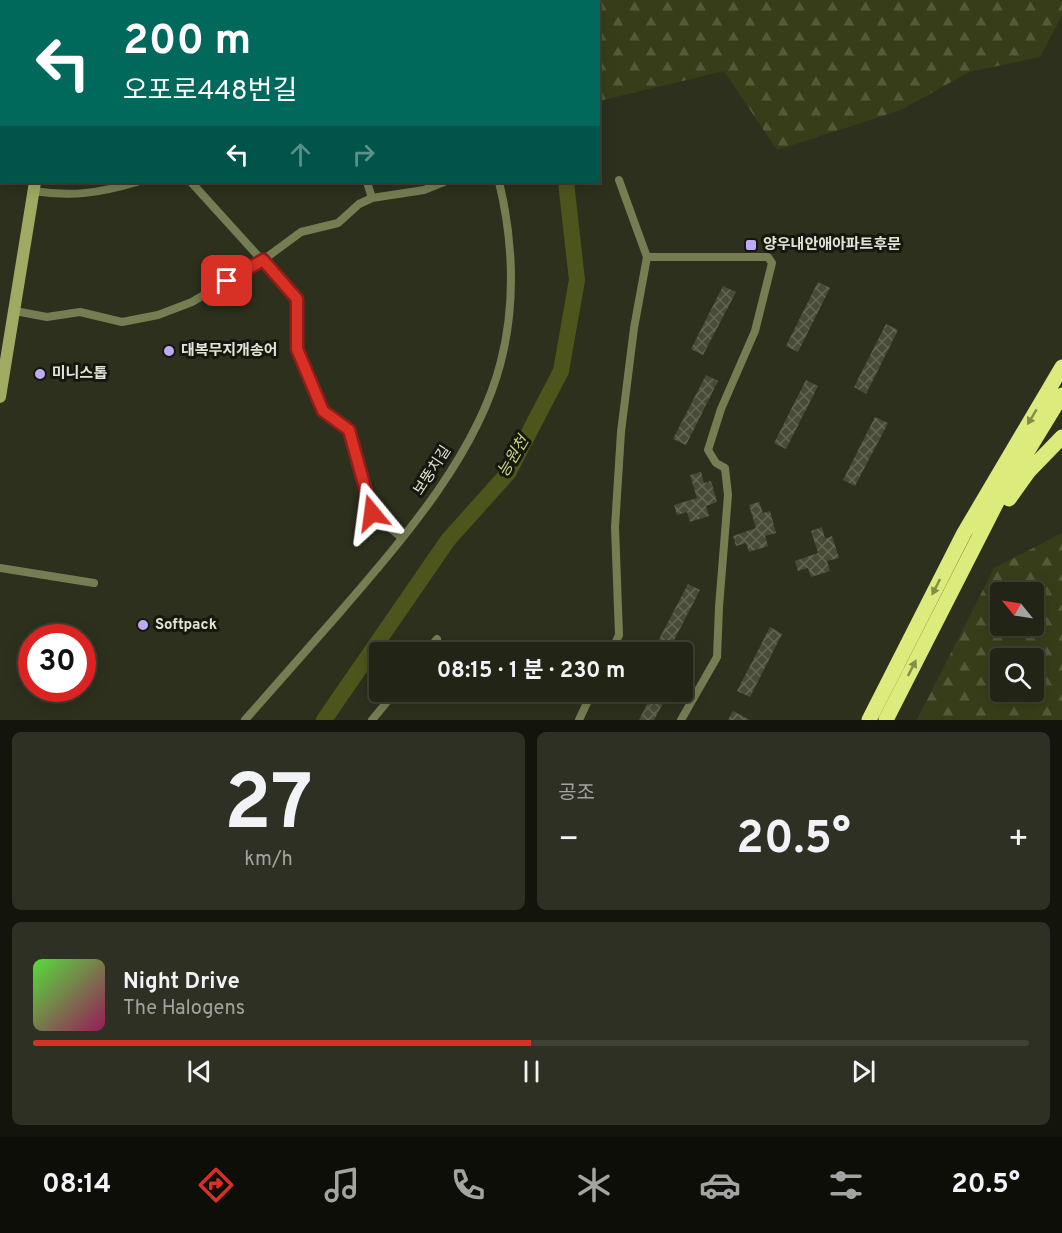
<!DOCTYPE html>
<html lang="ko">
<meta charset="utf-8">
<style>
:root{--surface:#222416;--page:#2e3023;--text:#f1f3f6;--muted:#a2a4a1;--line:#3f4135;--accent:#d93025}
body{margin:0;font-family:Overpass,"Noto Sans KR",sans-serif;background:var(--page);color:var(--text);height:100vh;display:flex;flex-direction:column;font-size:22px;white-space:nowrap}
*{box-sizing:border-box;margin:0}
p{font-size:20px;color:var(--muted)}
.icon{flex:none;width:33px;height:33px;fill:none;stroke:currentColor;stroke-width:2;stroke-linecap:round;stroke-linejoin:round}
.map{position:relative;height:720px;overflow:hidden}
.drawer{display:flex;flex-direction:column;gap:12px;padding:12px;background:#13140c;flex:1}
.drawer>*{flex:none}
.top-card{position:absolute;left:0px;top:0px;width:600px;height:183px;box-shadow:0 3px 15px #0003,0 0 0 2px var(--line);background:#00695c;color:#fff;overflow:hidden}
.needle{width:39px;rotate:300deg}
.buttons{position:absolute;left:990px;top:582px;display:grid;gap:12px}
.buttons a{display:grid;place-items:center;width:54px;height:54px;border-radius:6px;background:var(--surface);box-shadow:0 3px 15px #0003,0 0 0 2px var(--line);font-size:30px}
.speed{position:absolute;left:18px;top:624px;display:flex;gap:12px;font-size:30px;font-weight:700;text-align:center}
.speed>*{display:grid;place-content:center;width:78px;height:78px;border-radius:50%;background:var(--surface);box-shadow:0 3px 15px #0003,0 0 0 2px var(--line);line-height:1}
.speed .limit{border:9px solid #d22;background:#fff;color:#111}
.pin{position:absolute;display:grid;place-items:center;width:51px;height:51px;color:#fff;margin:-26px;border-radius:12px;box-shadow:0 3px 9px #0006}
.me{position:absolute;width:66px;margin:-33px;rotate:344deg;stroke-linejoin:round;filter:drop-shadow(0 0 4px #0008)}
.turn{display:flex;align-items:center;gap:21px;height:126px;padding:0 24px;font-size:27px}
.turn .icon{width:78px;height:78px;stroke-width:2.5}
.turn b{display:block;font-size:42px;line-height:51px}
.lanes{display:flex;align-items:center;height:57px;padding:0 24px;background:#0003;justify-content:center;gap:30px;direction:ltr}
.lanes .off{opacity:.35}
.big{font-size:45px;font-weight:700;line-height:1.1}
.drawer .card{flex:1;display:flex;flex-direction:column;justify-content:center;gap:9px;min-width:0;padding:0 21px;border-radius:9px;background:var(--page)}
.drawer .dial{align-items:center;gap:0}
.dial b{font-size:78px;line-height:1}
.song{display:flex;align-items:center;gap:18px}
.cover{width:72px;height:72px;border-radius:9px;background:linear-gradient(135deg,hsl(110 70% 55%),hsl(330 70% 35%))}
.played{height:6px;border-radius:3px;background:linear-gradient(90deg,var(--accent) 50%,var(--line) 50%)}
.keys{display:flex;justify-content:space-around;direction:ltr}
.heat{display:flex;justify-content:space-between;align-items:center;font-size:33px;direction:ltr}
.drawer .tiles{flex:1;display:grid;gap:12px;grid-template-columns:1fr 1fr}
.card:last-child{grid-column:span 2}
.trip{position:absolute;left:369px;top:642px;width:324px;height:60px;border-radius:6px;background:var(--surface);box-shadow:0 3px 15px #0003,0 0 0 2px var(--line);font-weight:700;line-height:60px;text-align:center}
.menu{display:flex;height:96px;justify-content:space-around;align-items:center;background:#0e0e09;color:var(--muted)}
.menu .icon{width:42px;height:42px}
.menu .selected{color:var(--accent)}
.menu b{font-size:27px;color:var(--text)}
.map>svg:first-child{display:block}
.forest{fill:url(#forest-firs);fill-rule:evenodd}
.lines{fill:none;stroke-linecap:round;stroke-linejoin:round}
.river{stroke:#4e551c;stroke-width:16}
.building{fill:url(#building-cross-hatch)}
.street{stroke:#777d52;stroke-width:8}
.secondary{stroke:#a0aa63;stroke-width:12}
.highway{stroke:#dceb7b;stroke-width:15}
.oneway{fill:#838c4a}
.route-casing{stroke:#8d1f18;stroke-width:15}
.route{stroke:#d93025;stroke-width:10}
.poi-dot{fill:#bda9f5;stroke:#16170e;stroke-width:2}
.labels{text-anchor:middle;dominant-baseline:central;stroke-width:6;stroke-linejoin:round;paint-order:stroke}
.poi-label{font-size:15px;font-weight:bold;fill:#e1e4d7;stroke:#16170e;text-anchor:start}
.street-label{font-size:15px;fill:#e1e4d7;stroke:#16170e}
.water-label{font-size:16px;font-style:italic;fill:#cad682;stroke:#16170e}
</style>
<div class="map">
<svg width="1062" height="720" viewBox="0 0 1062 720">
<defs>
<pattern id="forest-firs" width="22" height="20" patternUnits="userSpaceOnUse" patternTransform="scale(1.5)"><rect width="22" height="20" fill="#383d19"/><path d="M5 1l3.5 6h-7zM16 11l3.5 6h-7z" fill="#54593a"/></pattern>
<pattern id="building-cross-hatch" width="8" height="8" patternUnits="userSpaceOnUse" patternTransform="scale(1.5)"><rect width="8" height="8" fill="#484c37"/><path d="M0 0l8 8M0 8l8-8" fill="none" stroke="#626653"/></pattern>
</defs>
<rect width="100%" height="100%" fill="#2d301d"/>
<path class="forest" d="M574,0H1059L1062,1V15L1040,57L969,72L901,110L777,150L724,71L599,101L598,2Z
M1062,533V720H917L994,568ZM1000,592H1034V626H1000ZM1000,658H1034V692H1000Z"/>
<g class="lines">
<path class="river" d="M505,0L506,2
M324,720L448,540L508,473L561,371L577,280L566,182"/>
</g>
<path class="building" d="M818,282L830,288L798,352L786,346Z
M723,286L736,292L703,355L691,349Z
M886,324L898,330L866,394L854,387Z
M706,375L718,381L686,445L673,439Z
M806,380L818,386L786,449L774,443Z
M875,417L888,423L855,486L843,480Z
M701,472L704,483L711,481L717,502L706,506L709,516L690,522L687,512L677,515L674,505L697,498L690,475Z
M759,502L763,513L770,511L776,533L765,536L768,546L749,552L746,543L736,546L733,536L756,528L749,505Z
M822,527L825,539L832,536L839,558L827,561L830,571L811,577L808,568L798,571L795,561L818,553L811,531Z
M688,584L700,590L668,652H665L655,647Z
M770,627L782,634L750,697L737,691Z
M653,692H669L654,720H639Z
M733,711L750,720H728Z"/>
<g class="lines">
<path class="street" d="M456,0V2
M405,2L406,0
M191,182L297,299V349L323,411L349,430L372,513L402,538
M367,182L372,198
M33,191C73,197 99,193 137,182
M647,257H768L772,263L755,331L721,409L708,450L716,463L725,468L728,495L719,607L717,657L681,720
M15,311L47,317L80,312L122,322L158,315L192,302L263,260L301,232L338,223L359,204L372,198L424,190L444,182
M0,568L94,583
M426,652L437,639
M611,652L619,635L615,527L621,432L634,328L647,257L619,180
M245,720C277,684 309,647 341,611C402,540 478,454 501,361C516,303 513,239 499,182
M372,720L395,692
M579,720L592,692"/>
<path class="secondary" d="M65,2V0
M0,397L35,182"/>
<path class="highway" d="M1009,499L1029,471L1062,437
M869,720L964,533L1062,367
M886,720L999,498L1062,395"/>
</g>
<defs><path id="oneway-solid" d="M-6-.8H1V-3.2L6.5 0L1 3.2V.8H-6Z" transform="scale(1.5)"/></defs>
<g class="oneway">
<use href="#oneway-solid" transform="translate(1032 417) rotate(121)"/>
<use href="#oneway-solid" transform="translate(936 587) rotate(117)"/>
<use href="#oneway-solid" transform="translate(912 668) rotate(-63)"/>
</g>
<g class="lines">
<defs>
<path id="route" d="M227,281L263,260L297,299V349L323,411L349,430L372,513"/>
</defs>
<use href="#route" class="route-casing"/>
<use href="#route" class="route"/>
</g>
<g class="poi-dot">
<rect x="745" y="239" width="12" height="12" rx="3"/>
<circle cx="169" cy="351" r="6"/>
<circle cx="40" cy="374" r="6"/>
<circle cx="143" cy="625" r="6"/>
</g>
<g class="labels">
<g class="poi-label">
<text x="763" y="245">양우내안애아파트후문</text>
<text x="181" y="351">대복무지개송어</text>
<text x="52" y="374">미니스톱</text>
<text x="155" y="625">Softpack</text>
</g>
<g class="street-label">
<text transform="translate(433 471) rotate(-57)">보뚱치길</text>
</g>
<g class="water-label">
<text transform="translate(514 457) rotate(-59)">능원천</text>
</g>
</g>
</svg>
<div class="buttons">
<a><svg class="needle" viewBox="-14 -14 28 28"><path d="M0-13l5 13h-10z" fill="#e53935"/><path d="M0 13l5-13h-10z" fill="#a2a4a1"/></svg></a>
<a><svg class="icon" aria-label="search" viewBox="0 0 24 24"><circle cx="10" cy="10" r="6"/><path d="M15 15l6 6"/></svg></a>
</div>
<div class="speed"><div class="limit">30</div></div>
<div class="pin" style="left:227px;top:281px;background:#d93025"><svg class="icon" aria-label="arrive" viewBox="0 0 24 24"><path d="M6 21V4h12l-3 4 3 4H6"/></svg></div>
<svg class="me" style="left:372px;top:513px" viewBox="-20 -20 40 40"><path d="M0-17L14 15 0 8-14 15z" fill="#d93025" stroke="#fff" stroke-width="4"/></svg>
<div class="trip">08:15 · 1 분 · 230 m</div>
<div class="top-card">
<div class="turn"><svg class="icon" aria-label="left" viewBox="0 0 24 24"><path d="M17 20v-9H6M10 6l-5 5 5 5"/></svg><div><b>200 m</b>오포로448번길</div></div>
<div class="lanes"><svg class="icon" aria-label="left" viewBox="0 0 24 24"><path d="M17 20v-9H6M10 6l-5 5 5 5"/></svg><svg class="icon off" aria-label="ahead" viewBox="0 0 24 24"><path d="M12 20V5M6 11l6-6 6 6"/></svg><svg class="icon off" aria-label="right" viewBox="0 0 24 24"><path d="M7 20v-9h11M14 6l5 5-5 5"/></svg></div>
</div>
</div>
<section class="drawer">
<div class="tiles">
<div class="card dial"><b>27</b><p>km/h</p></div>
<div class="card"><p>공조</p>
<div class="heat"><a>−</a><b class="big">20.5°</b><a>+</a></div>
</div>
<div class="card">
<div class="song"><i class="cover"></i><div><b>Night Drive</b><p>The Halogens</p></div></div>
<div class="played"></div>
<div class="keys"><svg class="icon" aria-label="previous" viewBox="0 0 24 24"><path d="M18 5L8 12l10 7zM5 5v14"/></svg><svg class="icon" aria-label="pause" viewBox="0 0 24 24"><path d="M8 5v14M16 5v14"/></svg><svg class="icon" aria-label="next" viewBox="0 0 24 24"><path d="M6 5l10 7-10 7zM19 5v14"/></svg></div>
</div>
</div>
</section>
<nav class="menu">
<b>08:14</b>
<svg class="icon selected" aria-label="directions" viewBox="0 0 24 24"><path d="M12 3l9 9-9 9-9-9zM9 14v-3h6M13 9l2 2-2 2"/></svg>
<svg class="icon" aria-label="music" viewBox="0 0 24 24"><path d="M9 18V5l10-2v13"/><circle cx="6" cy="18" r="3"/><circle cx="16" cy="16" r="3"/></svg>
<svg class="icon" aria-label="phone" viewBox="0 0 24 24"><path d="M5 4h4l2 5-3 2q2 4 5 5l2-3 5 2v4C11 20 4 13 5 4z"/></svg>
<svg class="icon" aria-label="climate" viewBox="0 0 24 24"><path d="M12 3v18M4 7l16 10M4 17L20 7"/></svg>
<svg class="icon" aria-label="car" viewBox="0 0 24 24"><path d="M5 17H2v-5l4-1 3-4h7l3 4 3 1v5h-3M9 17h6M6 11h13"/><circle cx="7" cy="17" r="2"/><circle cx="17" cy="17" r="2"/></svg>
<svg class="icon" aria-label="filters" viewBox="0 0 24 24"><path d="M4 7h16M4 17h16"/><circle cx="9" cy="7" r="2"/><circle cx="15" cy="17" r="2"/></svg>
<b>20.5°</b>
</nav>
